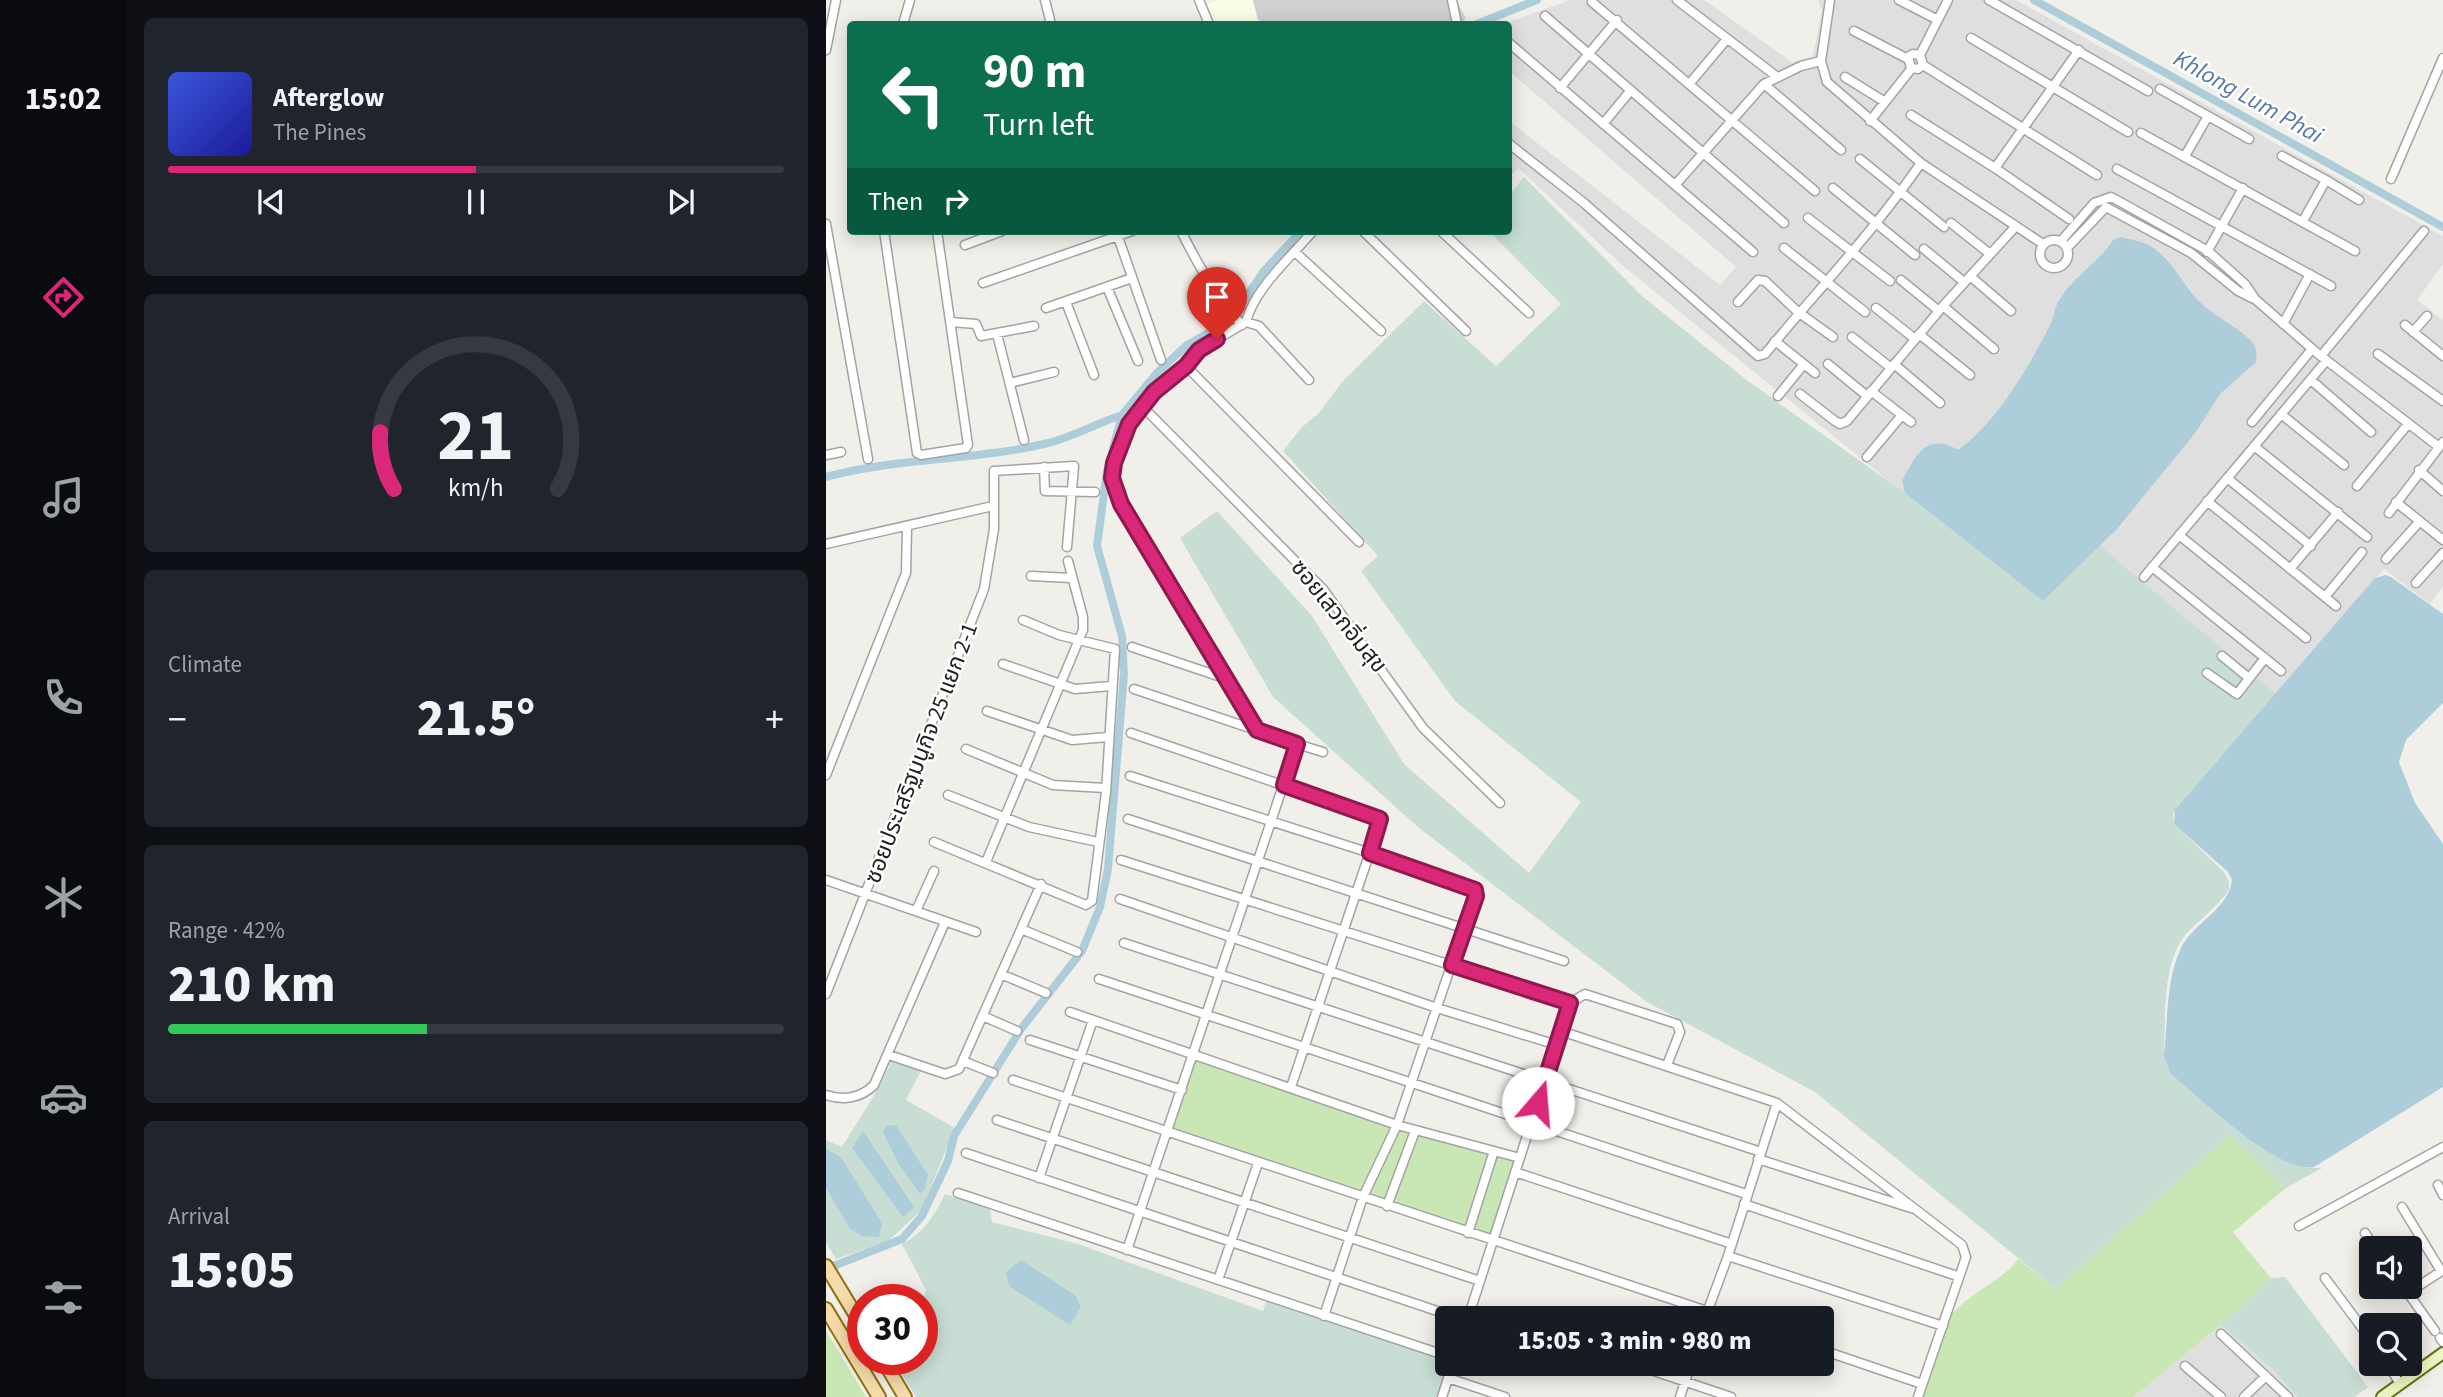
<!DOCTYPE html>
<meta charset="utf-8">
<style>
:root{--surface:#171b24;--page:#20242c;--text:#f1f3f6;--muted:#9ea1a6;--line:#363941;--accent:#db2777}
body{margin:0;font-family:"Source Sans 3","Noto Sans Thai",sans-serif;background:var(--page);color:var(--text);height:100vh;display:flex;flex-direction:column;font-size:26px;white-space:nowrap}
*{box-sizing:border-box;margin:0}
p{font-size:23px;color:var(--muted)}
.icon{flex:none;width:38px;height:38px;fill:none;stroke:currentColor;stroke-width:2;stroke-linecap:round;stroke-linejoin:round}
.map{position:relative;flex:1;overflow:hidden}
.panel{display:flex;flex-direction:column;gap:18px;padding:18px;background:#0d0f14;width:700px}
.panel>*{flex:none}
.hud{position:absolute;left:21px;top:21px;width:665px;height:214px;border-radius:7px;box-shadow:0 4px 18px #0003;background:#0b6e4f;color:#fff;overflow:hidden}
.buttons{position:absolute;left:1533px;top:1236px;display:grid;gap:14px}
.buttons a{display:grid;place-items:center;width:63px;height:63px;border-radius:7px;background:var(--surface);box-shadow:0 4px 18px #0003;font-size:35px}
.speed{position:absolute;left:21px;top:1284px;display:flex;gap:14px;font-size:35px;font-weight:700;text-align:center}
.speed>*{display:grid;place-content:center;width:91px;height:91px;border-radius:50%;background:var(--surface);box-shadow:0 4px 18px #0003;line-height:1}
.speed .limit{border:10px solid #d22;background:#fff;color:#111}
.pin{position:absolute;display:grid;place-items:center;width:60px;height:60px;color:#fff;margin:-72px -30px;border-radius:50% 50% 50% 0;rotate:-45deg;box-shadow:0 0 7px #0007}
.pin .icon{rotate:45deg}
.me{position:absolute;width:77px;margin:-38px;rotate:18deg;stroke-linejoin:round;filter:drop-shadow(0 0 5px #0008)}
.turn{display:flex;align-items:center;gap:24px;height:147px;padding:0 21px;font-size:32px}
.turn .icon{width:91px;height:91px;stroke-width:2.5}
.turn b{display:block;font-size:49px;line-height:60px}
.then{display:flex;align-items:center;height:66px;padding:0 21px;background:#0003;gap:14px;font-size:26px}
.big{font-size:52px;font-weight:800;line-height:1.1}
.panel .tile{flex:1;display:flex;flex-direction:column;justify-content:center;gap:10px;min-width:0;padding:0 24px;border-radius:10px;background:var(--page)}
.panel .dial{align-items:center;gap:0}
.dial svg{height:182px;overflow:visible;fill:none;stroke:var(--line);stroke-width:7;stroke-linecap:round;text-anchor:middle}
.dial text{fill:var(--text);stroke:none}
.song{display:flex;align-items:center;gap:21px}
.cover{width:84px;height:84px;border-radius:10px;background:linear-gradient(135deg,hsl(230 70% 55%),hsl(240 70% 35%))}
.played{height:7px;border-radius:4px;background:linear-gradient(90deg,var(--accent) 50%,var(--line) 50%)}
.keys{display:flex;justify-content:space-around;direction:ltr}
.heat{display:flex;justify-content:space-between;align-items:center;font-size:38px;direction:ltr}
.charge{height:10px;border-radius:5px;background:linear-gradient(90deg,#34c759 42%,var(--line) 0)}
.trip{position:absolute;left:609px;top:1306px;width:399px;height:70px;border-radius:7px;background:var(--surface);box-shadow:0 4px 18px #0003;font-weight:800;line-height:70px;text-align:center}
main{display:flex;flex:1;min-height:0}
.tabs{display:flex;flex-direction:column;width:126px;justify-content:space-around;align-items:center;background:#090b0e;color:var(--muted)}
.tabs .icon{width:49px;height:49px}
.tabs .selected{color:var(--accent)}
.tabs b{font-size:32px;color:var(--text)}
.map>svg:first-child{display:block}
.residential{fill:#e0dfdf}
.education{fill:#fbfde7}
.religious{fill:#d0d0d0}
.grass{fill:#c9e6b5}
.wetland{fill:#c8ded5}
.water{fill:#aecdda}
.lines{fill:none;stroke-linecap:round;stroke-linejoin:round}
.canal{stroke:#aecdda;stroke-width:8}
.street-casing{stroke:#a3a3a3;stroke-width:11}
.secondary-casing{stroke:#5f730f;stroke-width:14}
.primary-casing{stroke:#92720d;stroke-width:16}
.street{stroke:#fff;stroke-width:8}
.secondary{stroke:#eef5c3;stroke-width:10}
.primary{stroke:#f5dbab;stroke-width:12}
.route-casing{stroke:#8e194d;stroke-width:18}
.route{stroke:#db2777;stroke-width:12}
.labels{text-anchor:middle;dominant-baseline:central;stroke-width:5;stroke-linejoin:round;paint-order:stroke}
.street-label{font-size:23px;fill:#222;stroke:#fff}
.water-label{font-size:24px;font-style:italic;fill:#5578aa;stroke:#fff}
</style>
<main>
<nav class="tabs">
<b>15:02</b>
<svg class="icon selected" aria-label="directions" viewBox="0 0 24 24"><path d="M12 3l9 9-9 9-9-9zM9 14v-3h6M13 9l2 2-2 2"/></svg>
<svg class="icon" aria-label="music" viewBox="0 0 24 24"><path d="M9 18V5l10-2v13"/><circle cx="6" cy="18" r="3"/><circle cx="16" cy="16" r="3"/></svg>
<svg class="icon" aria-label="phone" viewBox="0 0 24 24"><path d="M5 4h4l2 5-3 2q2 4 5 5l2-3 5 2v4C11 20 4 13 5 4z"/></svg>
<svg class="icon" aria-label="climate" viewBox="0 0 24 24"><path d="M12 3v18M4 7l16 10M4 17L20 7"/></svg>
<svg class="icon" aria-label="car" viewBox="0 0 24 24"><path d="M5 17H2v-5l4-1 3-4h7l3 4 3 1v5h-3M9 17h6M6 11h13"/><circle cx="7" cy="17" r="2"/><circle cx="17" cy="17" r="2"/></svg>
<svg class="icon" aria-label="filters" viewBox="0 0 24 24"><path d="M4 7h16M4 17h16"/><circle cx="9" cy="7" r="2"/><circle cx="15" cy="17" r="2"/></svg>
</nav>
<section class="panel">
<div class="tile">
<div class="song"><i class="cover"></i><div><b>Afterglow</b><p>The Pines</p></div></div>
<div class="played"></div>
<div class="keys"><svg class="icon" aria-label="previous" viewBox="0 0 24 24"><path d="M18 5L8 12l10 7zM5 5v14"/></svg><svg class="icon" aria-label="pause" viewBox="0 0 24 24"><path d="M8 5v14M16 5v14"/></svg><svg class="icon" aria-label="next" viewBox="0 0 24 24"><path d="M6 5l10 7-10 7zM19 5v14"/></svg></div>
</div>
<div class="tile dial"><svg viewBox="0 0 100 80">
<path d="M14 69A42 42 0 1 1 86 69"/>
<path d="M14 69A42 42 0 0 1 8 44" stroke="#db2777"/>
<text x="50" y="56" font-size="32" font-weight="700">21</text>
<text x="50" y="72" font-size="11">km/h</text>
</svg></div>
<div class="tile"><p>Climate</p>
<div class="heat"><a>−</a><b class="big">21.5°</b><a>+</a></div>
</div>
<div class="tile"><p>Range · 42%</p><b class="big">210 km</b><div class="charge"></div></div>
<div class="tile"><p>Arrival</p><b class="big">15:05</b></div>
</section>
<div class="map">
<svg width="1617" height="1397" viewBox="0 0 1617 1397">
<rect width="100%" height="100%" fill="#f1efe9"/>
<path class="residential" d="M745,0H878L966,62L987,56L996,10L992,0H1190L1617,236V264L1591,300L1617,320V586L1604,604L1558,569L1430,719L1216,605L796,265L692,168L683,178V121L894,285L910,267L683,71L682,24H677Z
M1395,1325L1449,1371L1471,1397H1307Z"/>
<path class="education" d="M392,0H427L431,19L437,24H386L379,6Z"/>
<path class="religious" d="M427,0H630L640,18L635,24H437L432,19Z"/>
<path class="grass" d="M364,1051L689,1159L665,1236L339,1125Z
M1404,1135L1460,1188L1407,1232L1445,1278L1395,1325L1307,1397H1097C1105,1372 1110,1341 1123,1319C1136,1296 1176,1282 1192,1259L1230,1289Z
M0,1331L40,1397H0Z"/>
<path class="wetland" d="M698,177L816,296L922,381L1079,493L1216,600L1273,545L1451,695L1347,814L1348,824L1398,872L1403,881V889C1393,906 1375,918 1361,933C1335,963 1340,1017 1338,1055L1482,1168H1496L1460,1188L1404,1135L1230,1289L989,1092L821,1002L593,828L447,697L354,538L391,511L486,616L578,764L703,873L755,802L629,701L535,571L552,556L457,451L476,427L493,413L516,382L598,301L670,366L735,304L663,231H682L683,196Z
M70,1052L99,1063L80,1100L129,1128L95,1211L62,1241L10,1259L0,1242V1140L16,1147L53,1087Z
M119,1194L164,1209L166,1222L252,1244L437,1311L440,1301L621,1361L624,1363L612,1397H90L67,1360H96V1305L100,1290L76,1244C98,1233 108,1216 119,1194Z
M1459,1277L1542,1387L1529,1397H1471L1449,1371L1395,1325L1445,1278Z"/>
<path class="water" d="M1296,237C1305,240 1315,241 1323,245C1350,262 1355,285 1377,305C1391,318 1415,329 1426,342C1431,348 1431,354 1430,362L1394,394L1370,432L1291,529L1217,601L1079,493L1076,481C1090,455 1100,432 1132,450C1172,421 1202,368 1224,325C1228,318 1228,311 1231,304C1244,278 1272,264 1287,240Z
M1559,575L1565,577L1617,614V703L1580,740L1573,762L1589,803L1617,844V1087L1488,1167C1454,1175 1371,1096 1344,1073L1338,1055C1342,1020 1340,979 1355,948C1367,923 1403,909 1406,880L1402,872L1348,824L1349,810L1548,579Z
M70,1125L102,1175L99,1189L94,1194L72,1163L57,1132L60,1126Z
M37,1131L88,1207L77,1217L26,1148Z
M0,1149L15,1157L56,1223L53,1237L36,1236L24,1229L0,1188Z
M195,1260L250,1296L255,1307L244,1325L183,1286L180,1272Z"/>
<g class="lines">
<path class="canal" d="M1208,0L1617,227
M651,24L711,0
M0,477C72,457 149,461 222,443C247,437 271,423 296,415
M10,1265L76,1239L96,1216L122,1161L128,1136L195,1029L256,951L274,907L282,869L298,674L296,636L271,546L281,471L296,415L330,374L361,345L395,326L412,309L438,271L475,231"/>
<defs>
<path id="street" d="M219,0L225,24
M373,0L383,24
M626,0L631,24
M851,0L950,76
M1004,0L995,61L1001,82L1095,163L1217,244
M1073,0L1112,20
M1163,0L1322,91
M766,2L989,191
M719,16L958,223
M77,24L84,0
M1028,31L1082,59
M1145,38L1302,132
M682,42L927,252
M0,50L10,0
M1094,55L1087,54L1082,57L1085,68L1092,69L1097,65L1094,55L1122,0
M1097,65L1271,175
M1019,77L1059,102
M864,83L901,39
M938,84L1015,150
M734,88L791,20
M1334,89L1423,139
M1085,115L1169,168
M1044,121L1086,68
M777,124L805,90
M1315,133L1529,251
M682,143L758,203L932,356L939,354C991,291 1048,231 1095,163
M1359,156L1382,116
M1456,156L1500,180L1477,221
M1034,159L1118,227
M1291,169L1505,286
M1565,179L1617,58
M1500,180L1533,200
M850,184L938,84L975,66L995,61
M1007,188L1089,255
M982,218L1064,281
M1243,219L1169,168L1253,50
M1125,223L1164,254
M0,224L42,459
M58,231L91,453L95,455L140,448L142,445L111,231
M355,231C373,267 390,296 416,325
M537,231L640,331
M615,231L703,313
M291,234L335,360
M1214 254a14 14 0 1 1 28 0a14 14 0 1 1-28 0Z
M1235,241L1268,203L1285,197L1298,204L1382,251L1419,284L1429,299L1491,353L1613,447
M139,245L176,231
M958,248L1039,312
M1241,248L1280,207L1365,253L1412,291L1426,298
M1098,249L1138,282
M469,252L555,331
M1381,252L1417,188
M1144,276L1185,311
M1075,280L1113,311
M157,283L306,231
M281,287L312,361
M240,302L268,375
M912,302L932,280L939,281L972,312L1007,337
M1117,306L1168,349
M220,308L306,278
M1050,308L1089,339
M125,322L150,324L155,336L208,326
M420,322C428,289 465,257 487,231
M1457,324L1484,274
M1579,325L1617,356
M1587,332L1601,316
M171,334L198,440
M1093,334L1144,375
M1026,337L1065,368
M949,341L989,373
M1552,354L1617,401
M1495,356L1598,231
M1002,364L1041,396
M1068,364L1114,403
M360,366L533,542
M1485,380L1545,432
M184,383L228,372
M1045,391L1085,422
M974,394L1009,421L1014,424L1021,421L1117,306L1190,226
M952,396L978,364
M315,405L497,589L597,728L674,803
M1455,414L1518,465
M1426,422L1486,349
M1428,446L1541,537
M0,455L15,452
M1041,457L1076,415
M218,467L219,491L269,492
M1593,470L1617,491
M1401,478L1485,546
M1531,486L1582,424
M1381,501L1510,606
M1570,502L1617,540
M1563,513L1617,442
M1353,535L1480,638
M0,544L167,506
M1560,559L1594,521
M1326,567L1455,671
M1464,569L1512,512
M205,576L245,578
M1318,577L1500,361
M1590,583L1617,553
M1499,597L1536,552
M306,647L401,679
M1396,656L1423,678
M177,664L249,689L285,686
M1381,673L1411,694L1439,658
M161,711L246,740L282,737
M431,730L295,504L286,479L288,463L303,424L315,405L373,350L420,322L433,326L483,380
M305,733L555,819L465,1087
M471,744L497,752
M140,749L227,785L279,788
M0,775L80,573L81,528
M304,776L544,853L650,892L571,1125L537,1197L498,1316
M122,795L203,827L272,842
M302,819L738,961
M108,842L260,905L266,901L280,792L289,649L233,635L197,620
M295,860L744,1003
M160,862L257,630V617L242,561
M0,880L150,932
M294,899L611,1008L731,1045
M90,911L108,871
M195,929L251,952
M298,943L935,1152
M177,975L220,993
M273,979L920,1194
M0,994L158,589L168,529V471L248,466L241,547
M244,1012L571,1125L694,1158
M159,1017L191,1031
M735,1031L951,1103L1136,1245L1140,1257L1092,1397
M204,1040L356,1090
M63,1055L119,1074L133,1069L215,884
M137,1061L167,1073
M187,1080L902,1318
M0,1095C17,1101 35,1098 48,1085L119,922
M171,1120L654,1281
M140,1153L632,1318
M932,1159L1085,1208
M689,1172L906,1244
M213,1178L267,1020
M1612,1185L1617,1195
M132,1193L621,1356
M918,1204L1131,1276
M561,1206L589,1131
M1576,1207L1615,1271
M1473,1226L1617,1147
M642,1233L668,1151
M1539,1233L1549,1248
M301,1250L471,744L308,689
M902,1256L1117,1326
M1499,1278L1545,1340
M392,1280L432,1163
M1577,1286L1609,1331
M1582,1293L1617,1270
M644,1310L666,1318
M642,1318L744,1003L759,994L851,1024L854,1032L841,1065
M879,1318L902,1256L951,1103
M1395,1334L1462,1397
M1614,1338L1617,1342
M996,1350L1096,1384
M804,1363L905,1397
M1561,1363L1574,1384
M1359,1366L1395,1397
M622,1378L679,1397
M616,1397L627,1363
M854,1397L865,1363
M1418,1397L1440,1376"/>
<path id="secondary" d="M1556,1397L1617,1353"/>
<path id="primary" d="M0,1266L37,1327
M0,1309L53,1397
M57,1360L79,1397"/>
</defs>
<use href="#street" class="street-casing"/>
<use href="#secondary" class="secondary-casing"/>
<use href="#primary" class="primary-casing"/>
<use href="#street" class="street"/>
<use href="#secondary" class="secondary"/>
<use href="#primary" class="primary"/>
</g>
<g class="lines">
<defs>
<path id="route" d="M391,339L373,350L360,366L328,392L303,424L288,463L286,478L295,504L431,730L471,744L458,785L554,819L544,853L649,890L650,896L626,965L744,1003L712,1103"/>
</defs>
<use href="#route" class="route-casing"/>
<use href="#route" class="route"/>
</g>
<g class="labels">
<g class="street-label">
<text transform="translate(513 616) rotate(51)">ซอยเสวกอิ่มสุข</text>
<text transform="translate(95 753) rotate(-69)">ซอยประเสริฐมนูกิจ 25 แยก 2-1</text>
</g>
<g class="water-label">
<text transform="translate(1422 97) rotate(29)">Khlong Lum Phai</text>
</g>
</g>
</svg>
<div class="buttons">
<a><svg class="icon" aria-label="sound" viewBox="0 0 24 24"><path d="M4 9h4l5-4v14l-5-4H4zM17 9q2 3 0 6"/></svg></a>
<a><svg class="icon" aria-label="search" viewBox="0 0 24 24"><circle cx="10" cy="10" r="6"/><path d="M15 15l6 6"/></svg></a>
</div>
<div class="speed"><div class="limit">30</div></div>
<div class="pin" style="left:391px;top:339px;background:#d93025"><svg class="icon" aria-label="arrive" viewBox="0 0 24 24"><path d="M6 21V4h12l-3 4 3 4H6"/></svg></div>
<svg class="me" style="left:712px;top:1103px" viewBox="-20 -20 40 40"><circle r="19" fill="#fff"/><path d="M0-13L10 11 0 6-10 11z" fill="#db2777"/></svg>
<div class="trip">15:05 · 3 min · 980 m</div>
<div class="hud">
<div class="turn"><svg class="icon" aria-label="left" viewBox="0 0 24 24"><path d="M17 20v-9H6M10 6l-5 5 5 5"/></svg><div><b>90 m</b>Turn left</div></div>
<div class="then">Then<svg class="icon" aria-label="right" viewBox="0 0 24 24"><path d="M7 20v-9h11M14 6l5 5-5 5"/></svg></div>
</div>
</div>
</main>
